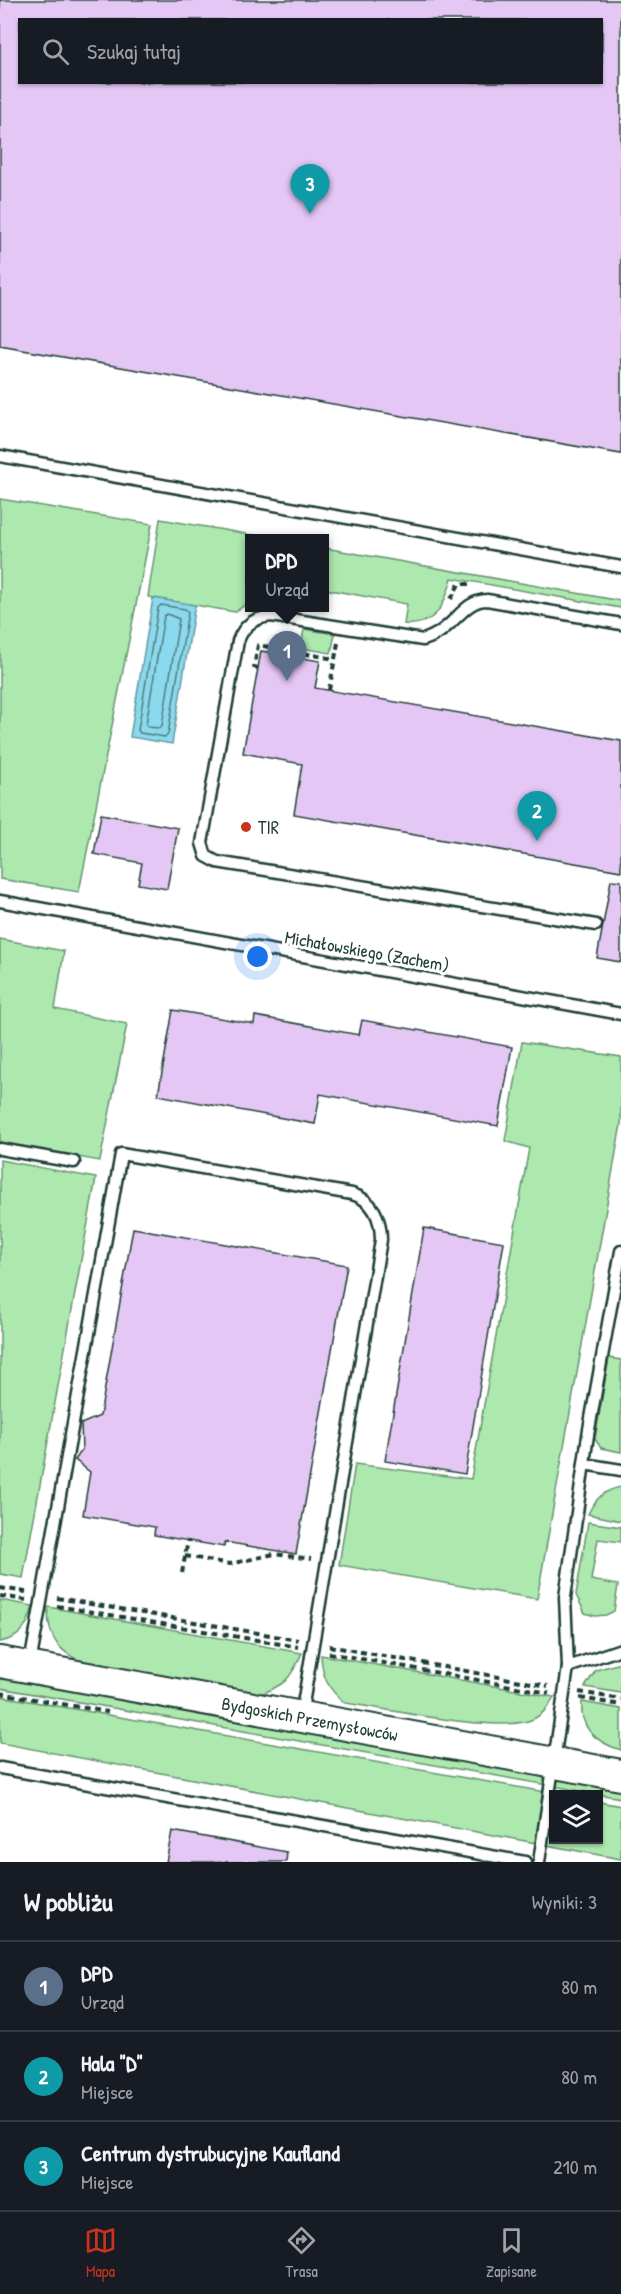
<!DOCTYPE html>
<html lang="pl">
<meta charset="utf-8">
<style>
body{margin:0;font-family:"Patrick Hand",sans-serif;background:#242831;color:#f1f3f6}
.controls{position:absolute;right:18px;bottom:18px;display:grid;overflow:hidden;border-radius:0px;box-shadow:0 2px 4px #0004}
.controls button{width:54px;height:54px;display:grid;place-items:center;padding:0;border:0;border-bottom:2px solid #363941;background:#171b24;color:#f1f3f6;font:30px sans-serif}
.you{position:absolute;left:258px;top:957px;width:21px;height:21px;margin:-15px;border:4px solid #fff;border-radius:50%;background:#1a73e8;box-shadow:0 0 0 9px #1a73e833}
.badge{display:grid;place-items:center;width:39px;height:39px;border-radius:50%;background:#c8321e;color:#fff;font-size:20px;font-weight:700}
.pin{position:absolute;translate:-50% -50px;filter:drop-shadow(0 2px 3px #0008)}
.pin::after{content:'';position:absolute;top:32px;width:21px;height:18px;background:inherit;clip-path:polygon(0 0,100% 0,50% 100%)}
.popup{position:absolute;left:245px;top:534px;width:84px;height:78px;box-sizing:border-box;display:grid;place-content:center;border-radius:0px;background:#171b24;filter:drop-shadow(0 2px 4px #0005);font-size:20px;white-space:nowrap;color:#9ea1a6}
.popup b{font-size:22px;color:#f1f3f6}
.popup::after{content:'';position:absolute;left:50%;top:100%;margin-left:-12px;border:12px solid transparent;border-top-color:#171b24}
.list{margin:0;padding:0;list-style:none}
h2{display:flex;justify-content:space-between;align-items:center;height:78px;margin:0;padding:0 24px;font-size:26px}
h2 small{font-size:20px;font-weight:400;color:#9ea1a6}
.list li{display:grid;grid-template-columns:39px 1fr auto;gap:18px;align-items:center;box-sizing:border-box;height:90px;padding:0 24px;border-top:2px solid #363941}
.list b{display:block;font-size:22px;white-space:nowrap}
.list p{margin:0;font-size:20px;white-space:nowrap;color:#9ea1a6}
.list em{font-size:20px;font-style:normal;color:#9ea1a6}
.icon{flex:none;width:33px;height:33px;fill:none;stroke:currentColor;stroke-width:2;stroke-linecap:round;stroke-linejoin:round}
.map{position:relative;flex:none;width:621px;height:1862px;overflow:hidden}
.search{position:absolute;background:#171b24;box-shadow:0 2px 4px #0004;left:18px;right:18px;top:18px;height:66px;display:flex;align-items:center;gap:15px;box-sizing:border-box;padding:0 21px;border-radius:0px;color:#9ea1a6;font-size:22px}
.sheet{height:348px;background:#171b24}
nav{display:flex;justify-content:space-around;align-items:center;box-sizing:border-box;height:84px;border-top:2px solid #363941;background:#171b24;font-size:16px;color:#9ea1a6}
nav a{display:grid;justify-items:center;gap:3px}
nav .on{color:#c8321e}
.map>svg:first-child{display:block}
.green{fill:#ade9ae;stroke:#669371;stroke-width:1.5}
.water{fill:#8cd8ec;stroke:#609aa2;stroke-width:1.5}
.lines{fill:none;stroke-linecap:round;stroke-linejoin:round}
.shore{stroke:#4b7b7e;stroke-width:1.5}
.building{fill:#e4c7f5;stroke:#1f3d34;stroke-width:1.5;fill-rule:evenodd}
.lane-casing{stroke:#1f3d34;stroke-width:15}
.secondary-casing{stroke:#1f3d34;stroke-width:34}
.path{stroke:#1f3d34;stroke-width:4;stroke-dasharray:6 4.5;stroke-linecap:butt}
.lane{stroke:#fff;stroke-width:10}
.secondary{stroke:#fff;stroke-width:30}
.poi-dot{fill:#c8321e;stroke:#fff;stroke-width:2}
.labels{text-anchor:middle;dominant-baseline:central;stroke-width:6;stroke-linejoin:round;paint-order:stroke}
.poi-label{font-size:18px;fill:#1f3d34;stroke:#fff;text-anchor:start}
.street-label{font-size:18px;fill:#1f3d34;stroke:#fff}
</style>
<div class="map">
<svg width="621" height="1862" viewBox="0 0 621 1862">
<rect width="100%" height="100%" fill="#fff"/>
<filter id="ink" filterUnits="userSpaceOnUse"><feTurbulence type="fractalNoise" baseFrequency=".0167" numOctaves="2"/><feDisplacementMap in="SourceGraphic" scale="12" xChannelSelector="R" yChannelSelector="G"/><feConvolveMatrix kernelMatrix="1 2 1 2 8 2 1 2 1" color-interpolation-filters="sRGB"/></filter>
<g filter="url(#ink)">
<g class="green">
<polygon points="0,499 152,524 79,892 0,879"/>
<polygon points="160,519 270,538 250,538 249,602 235,612 148,597"/>
<path d="M325 548 621 601V608L452 578C445 604 436 627 404 624L407 604 325 589Z"/>
<polygon points="304,629 335,634 331,653 301,648"/>
<polygon points="0,939 64,951 55,1009 127,1024 100,1161 0,1143"/>
<polygon points="522,1042 621,1057 621,1124 537,1599 339,1565 355,1464 471,1479 529,1148 505,1141"/>
<polygon points="0,1160 96,1178 23,1578 0,1574"/>
<polygon points="609,1358 621,1360 621,1452 601,1448 595,1439"/>
<path d="M621 1487V1521L588 1514C595 1499 604 1490 621 1487Z"/>
<polygon points="588,1522 621,1527 621,1542 598,1539 591,1580 618,1585 614,1611 606,1615 595,1616 585,1613 576,1595"/>
<path d="M0 1600 33 1606C28 1626 21 1638 0 1642Z"/>
<path d="M48 1607 302 1653C290 1680 285 1685 258 1695L90 1666C61 1653 47 1642 48 1607Z"/>
<path d="M321 1655 554 1697C548 1708 541 1717 528 1721 486 1732 391 1709 345 1703 328 1689 322 1677 321 1655Z"/>
<polygon points="621,1663 621,1693 585,1687 596,1670"/>
<polygon points="0,1678 621,1787 621,1798 0,1688"/>
<polygon points="0,1696 557,1794 554,1794 554,1840 598,1840 599,1802 621,1806 621,1859 0,1743"/>
<path d="M582 1702 621 1709V1750C598 1743 579 1729 582 1702Z"/>
</g>
<polygon class="water" points="153,598 195,605 172,744 130,737"/>
<g class="lines">
<g class="shore">
<polygon points="161,605 185,609 188,612 168,734 165,737 140,733 138,730 158,608"/>
<polygon points="167,614 179,619 162,726 159,728 148,727 146,724 164,616"/>
</g>
</g>
<g class="building">
<path d="M0 0H621V454L0 346ZM20 20H602V82H20Z"/>
<polygon points="261,651 320,661 315,688 621,741 621,871 294,814 302,764 243,753"/>
<polygon points="101,814 178,828 167,889 138,884 142,863 94,854"/>
<polygon points="611,880 621,881 621,962 597,958"/>
<polygon points="173,1010 254,1024 255,1016 359,1035 362,1020 512,1047 498,1126 320,1094 315,1124 158,1095"/>
<polygon points="133,1228 347,1265 296,1554 225,1542 224,1547 154,1535 155,1527 83,1515 90,1472 75,1460 82,1450 81,1424 100,1416"/>
<polygon points="424,1228 504,1242 465,1474 385,1461"/>
<polygon points="172,1831 287,1852 286,1862 166,1862"/>
</g>
<g class="lines">
<g class="lane-casing">
<g id="lane">
<polyline points="0,456 621,567"/>
<polyline points="0,901 621,1014"/>
<path d="M596 925 217 862 206 856 202 843 238 641C244 625 254 618 271 616L423 640C454 631 462 600 487 600L621 624"/>
<polyline points="0,1149 74,1162"/>
<polyline points="584,1464 621,1470"/>
<path d="M30 1664 121 1154 352 1194C373 1200 381 1218 381 1240L301 1716"/>
<polyline points="568,1667 621,1649"/>
<polyline points="0,1768 525,1862"/>
<polyline points="539,1862 568,1667 565,1597 588,1435 621,1251"/>
</g>
</g>
<g class="secondary-casing">
<g id="secondary">
<path id="s1" d="M0 1662 621 1775"/>
</g>
</g>
<g class="path">
<polyline points="451,599 459,584 473,584"/>
<polyline points="258,668 254,667 258,645 335,659"/>
<polyline points="329,690 338,643"/>
<polyline points="185,1556 230,1564 274,1554 311,1559"/>
<polyline points="182,1573 188,1540"/>
<polyline points="0,1588 26,1592"/>
<polyline points="0,1596 26,1600"/>
<polyline points="57,1598 298,1640"/>
<polyline points="57,1606 298,1647"/>
<polyline points="329,1646 548,1686"/>
<polyline points="329,1653 549,1693"/>
<polyline points="579,1692 621,1699"/>
<polyline points="0,1693 108,1712"/>
<polyline points="580,1698 621,1705"/>
</g>
<use href="#lane" class="lane"/>
<use href="#secondary" class="secondary"/>
</g>
</g>
<circle class="poi-dot" cx="246" cy="827" r="6"/>
<g class="labels">
<g class="poi-label">
<text x="258" y="827">TIR</text>
</g>
<g class="street-label">
<text transform="translate(367 951) rotate(10)">Michałowskiego (Zachem)</text>
<text stroke="none"><textPath href="#s1" startOffset="315">Bydgoskich Przemysłowców</textPath></text>
</g>
</g>
</svg>
<div class="controls">
<button><svg class="icon" aria-label="layers" viewBox="0 0 24 24"><path d="M12 4l9 5-9 5-9-5zM3 14l9 5 9-5"/></svg></button>
</div>
<div class="you"></div>
<div class="pin badge" style="left:287px;top:681px;background:#5c6f8a">1</div>
<div class="popup"><b>DPD</b>Urząd</div>
<div class="pin badge" style="left:537px;top:841px;background:#0f9aa8">2</div>
<div class="pin badge" style="left:310px;top:214px;background:#0f9aa8">3</div>
<div class="search"><svg class="icon" aria-label="search" viewBox="0 0 24 24"><circle cx="10" cy="10" r="6"/><path d="M15 15l6 6"/></svg>Szukaj tutaj</div>
</div>
<section class="sheet">
<h2>W pobliżu<small>Wyniki: 3</small></h2>
<ul class="list">
<li><span class="badge" style="background:#5c6f8a">1</span><div><b>DPD</b><p>Urząd</p></div><em>80 m</em></li>
<li><span class="badge" style="background:#0f9aa8">2</span><div><b>Hala &quot;D&quot;</b><p>Miejsce</p></div><em>80 m</em></li>
<li><span class="badge" style="background:#0f9aa8">3</span><div><b>Centrum dystrubucyjne Kaufland</b><p>Miejsce</p></div><em>210 m</em></li>
</ul>
</section>
<nav>
<a class="on"><svg class="icon" aria-label="map" viewBox="0 0 24 24"><path d="M3 6l6-2 6 2 6-2v14l-6 2-6-2-6 2zM9 4v14M15 6v14"/></svg>Mapa</a>
<a><svg class="icon" aria-label="directions" viewBox="0 0 24 24"><path d="M12 3l9 9-9 9-9-9zM9 14v-3h6M13 9l2 2-2 2"/></svg>Trasa</a>
<a><svg class="icon" aria-label="saved" viewBox="0 0 24 24"><path d="M7 4h10v16l-5-4-5 4z"/></svg>Zapisane</a>
</nav>
